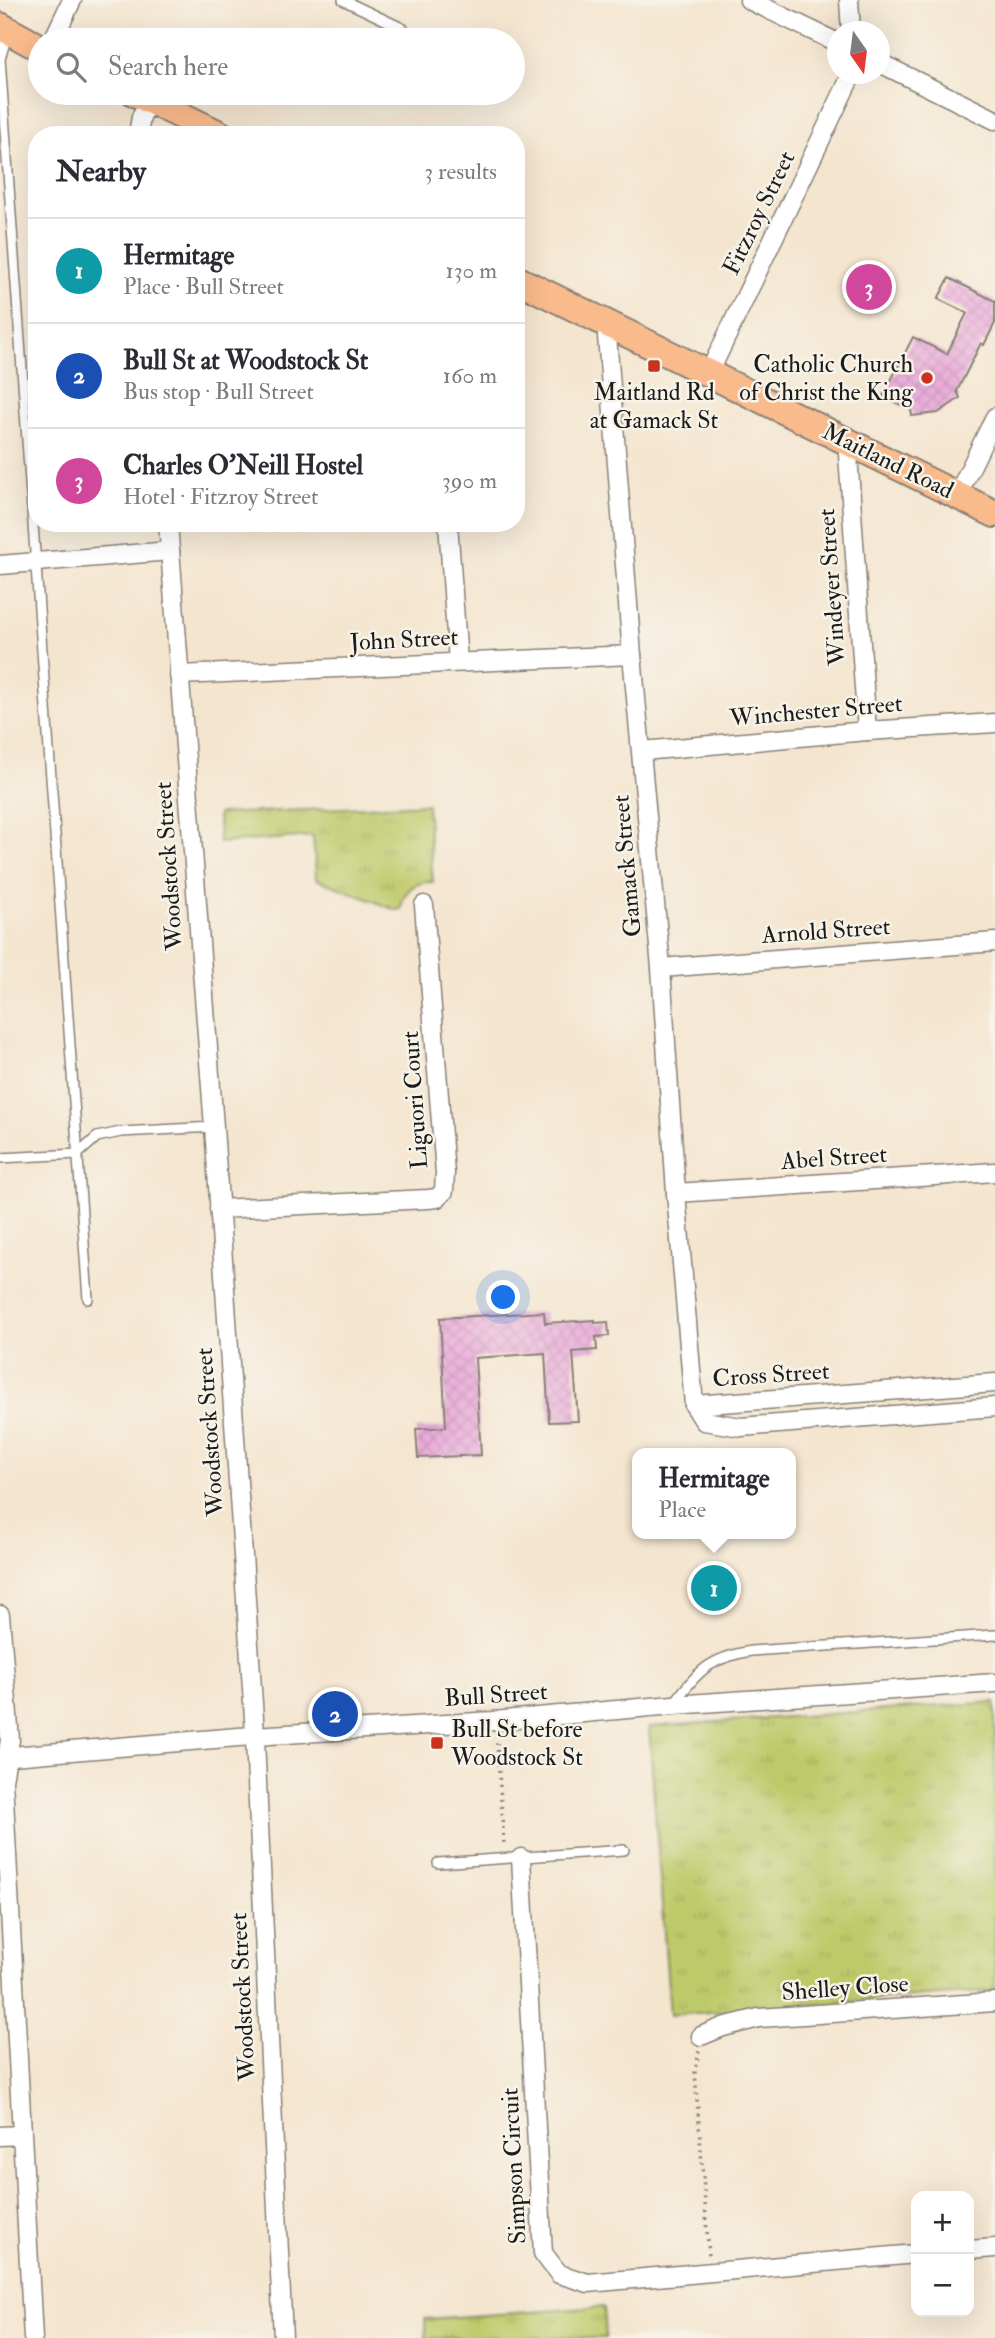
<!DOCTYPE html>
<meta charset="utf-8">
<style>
body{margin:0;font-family:"IM FELL Double Pica",serif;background:#f7f7f7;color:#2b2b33}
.controls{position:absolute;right:21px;bottom:21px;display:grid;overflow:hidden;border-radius:14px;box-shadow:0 7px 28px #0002}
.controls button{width:63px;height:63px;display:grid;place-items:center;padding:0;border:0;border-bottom:2px solid #e1e1e2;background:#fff;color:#2b2b33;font:35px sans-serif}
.compass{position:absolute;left:827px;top:21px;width:63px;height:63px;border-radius:50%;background:#fff;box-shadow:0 7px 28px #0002;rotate:166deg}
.you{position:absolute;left:504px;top:1298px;width:24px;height:24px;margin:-18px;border:5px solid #fff;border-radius:50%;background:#1a73e8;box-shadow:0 0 0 10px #1a73e833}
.badge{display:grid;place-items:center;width:46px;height:46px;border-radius:50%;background:#c8321e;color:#fff;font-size:23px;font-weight:700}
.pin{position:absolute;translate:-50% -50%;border:4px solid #fff;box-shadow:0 2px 7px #0006}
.popup{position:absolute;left:632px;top:1448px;width:164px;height:91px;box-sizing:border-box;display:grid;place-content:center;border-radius:14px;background:#fff;filter:drop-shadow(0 2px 5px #0005);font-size:23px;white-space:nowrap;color:#7c7c81}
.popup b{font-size:26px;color:#2b2b33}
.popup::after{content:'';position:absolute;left:50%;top:100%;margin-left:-14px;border:14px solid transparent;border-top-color:#fff}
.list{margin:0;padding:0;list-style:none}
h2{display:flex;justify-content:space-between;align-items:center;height:91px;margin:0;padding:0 28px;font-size:30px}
h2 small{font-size:23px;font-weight:400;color:#7c7c81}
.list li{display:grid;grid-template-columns:46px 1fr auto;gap:21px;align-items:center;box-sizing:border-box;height:105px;padding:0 28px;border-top:2px solid #e1e1e2}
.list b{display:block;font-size:26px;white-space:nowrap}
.list p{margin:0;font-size:23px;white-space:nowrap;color:#7c7c81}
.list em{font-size:23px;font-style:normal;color:#7c7c81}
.icon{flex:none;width:38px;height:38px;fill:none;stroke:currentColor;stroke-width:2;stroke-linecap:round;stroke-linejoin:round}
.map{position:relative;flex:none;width:995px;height:2338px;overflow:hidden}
.search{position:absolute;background:#fff;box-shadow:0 7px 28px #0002;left:28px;top:28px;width:497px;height:77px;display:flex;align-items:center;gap:18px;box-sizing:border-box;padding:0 24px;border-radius:38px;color:#7c7c81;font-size:26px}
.panel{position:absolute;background:#fff;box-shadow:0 7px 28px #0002;left:28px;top:126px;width:497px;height:406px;border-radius:28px}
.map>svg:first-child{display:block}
.park{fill:url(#park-tufts);stroke:#6d7344;stroke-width:2}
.building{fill:url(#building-cross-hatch)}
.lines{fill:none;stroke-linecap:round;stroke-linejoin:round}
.service-casing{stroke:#888076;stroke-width:12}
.minor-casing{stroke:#888076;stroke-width:21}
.primary-casing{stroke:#888076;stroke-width:30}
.path{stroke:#888076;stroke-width:3.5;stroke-dasharray:2 5;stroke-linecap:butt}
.service{stroke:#fff;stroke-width:9}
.minor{stroke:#fff;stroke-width:18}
.primary{stroke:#fabb8c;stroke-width:26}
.poi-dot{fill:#c8321e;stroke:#f7f3e8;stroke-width:2.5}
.labels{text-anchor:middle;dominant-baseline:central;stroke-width:5;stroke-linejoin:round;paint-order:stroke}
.street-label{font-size:24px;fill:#1c1c1c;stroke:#f7f3e8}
.poi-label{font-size:24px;fill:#1c1c1c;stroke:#f7f3e8;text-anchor:end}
</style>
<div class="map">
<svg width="995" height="2338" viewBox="0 0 995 2338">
<defs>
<pattern id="park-tufts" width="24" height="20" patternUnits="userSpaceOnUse" patternTransform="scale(1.75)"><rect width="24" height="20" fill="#beca6b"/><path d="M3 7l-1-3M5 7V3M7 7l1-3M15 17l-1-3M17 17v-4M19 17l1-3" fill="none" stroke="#a3ad5c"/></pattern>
<pattern id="building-cross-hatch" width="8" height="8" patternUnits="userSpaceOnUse" patternTransform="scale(1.75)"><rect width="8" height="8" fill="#e8a3d8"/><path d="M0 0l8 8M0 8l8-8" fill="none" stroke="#c68cb9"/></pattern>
</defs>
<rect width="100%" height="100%" fill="#f7f3e8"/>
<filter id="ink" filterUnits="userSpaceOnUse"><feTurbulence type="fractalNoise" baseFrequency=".0143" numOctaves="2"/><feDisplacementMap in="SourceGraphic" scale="14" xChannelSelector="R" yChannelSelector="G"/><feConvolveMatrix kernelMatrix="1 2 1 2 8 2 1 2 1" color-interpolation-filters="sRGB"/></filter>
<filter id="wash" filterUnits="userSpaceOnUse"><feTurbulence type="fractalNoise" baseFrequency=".00686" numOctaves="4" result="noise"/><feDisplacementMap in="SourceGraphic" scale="28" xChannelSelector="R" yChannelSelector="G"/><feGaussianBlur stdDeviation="1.57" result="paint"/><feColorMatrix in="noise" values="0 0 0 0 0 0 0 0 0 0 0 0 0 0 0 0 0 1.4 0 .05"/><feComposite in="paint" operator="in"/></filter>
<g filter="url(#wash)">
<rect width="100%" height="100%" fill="#f4e5cf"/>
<g class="park">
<path d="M427 804 433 882C415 881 403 890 401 909L396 910 316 879 313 836 219 843 218 814Z"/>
<polygon points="995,1702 995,1991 670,2015 649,1727"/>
<polygon points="604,2307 606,2338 426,2338 425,2319"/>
</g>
<g id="blocks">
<g class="building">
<polygon points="949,278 995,301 995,323 984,345 981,343 957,391 960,398 938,413 912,416 911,410 883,396 913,337 947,354 967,313 938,299"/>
<polygon points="544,1312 545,1323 595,1320 595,1323 608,1322 609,1336 596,1337 597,1350 573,1352 578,1421 549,1422 545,1353 475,1358 481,1455 418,1458 416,1429 446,1427 440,1318"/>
<polygon points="727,1568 730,1606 701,1609 698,1571"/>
</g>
</g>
</g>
<g filter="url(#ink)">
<use href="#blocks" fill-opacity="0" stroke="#888076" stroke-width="2"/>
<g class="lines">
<g class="service-casing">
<g id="service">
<polyline points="343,0 404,29"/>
<polyline points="8,32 0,59 88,1299"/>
<polyline points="0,1158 78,1154 97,1137 121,1132 214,1127"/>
<path d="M673 1705C697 1671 710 1658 751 1651L995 1635"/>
<polyline points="438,1863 624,1850"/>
</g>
</g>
<g class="minor-casing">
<g id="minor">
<polyline points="749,0 838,43"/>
<polyline points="849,0 851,32"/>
<polyline points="53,40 72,0"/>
<polyline points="880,63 995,120"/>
<polyline points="138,135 141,117 149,100"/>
<polyline points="606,323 632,655 661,968 676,1193 694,1405 704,1421 741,1427 995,1407"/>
<polyline points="709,373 852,74"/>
<polyline points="847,440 867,731"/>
<polyline points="957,496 995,417"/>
<polyline points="168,523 214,1127 254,1718 283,2338"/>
<polyline points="448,523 458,662"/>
<polyline points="0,565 170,551"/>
<polyline points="179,675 632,655"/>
<polyline points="642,751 867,731 995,723"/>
<polyline points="661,968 995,942"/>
<polyline points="676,1193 995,1172"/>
<polyline points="219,1209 428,1199 437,1198 444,1191 445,1173 424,905"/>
<polyline points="694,1405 995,1383"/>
<polyline points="0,1615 10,1740 3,1780 33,2338"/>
<polyline points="0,1757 238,1737 493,1721 673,1705 995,1683"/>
<polyline points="521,1858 543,2253 559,2274 588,2283 916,2254"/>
<polyline points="701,2036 723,2027 759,2018 995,2002"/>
<polyline points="0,2136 21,2135"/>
<polyline points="969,2250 995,2248"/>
</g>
</g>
<g class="primary-casing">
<g id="primary">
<polyline points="0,26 40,48"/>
<polyline points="135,93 221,135"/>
<polyline points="516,279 995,514"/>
</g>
</g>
<g class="path">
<polyline points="497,1743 504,1844"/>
<polyline points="699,2051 695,2072 709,2256"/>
</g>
<use href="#service" class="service"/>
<use href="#minor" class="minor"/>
<use href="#primary" class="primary"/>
</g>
</g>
<g class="poi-dot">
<rect x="647" y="359" width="14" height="14" rx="3.5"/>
<circle cx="927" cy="378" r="7"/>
<rect x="430" y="1736" width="14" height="14" rx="3.5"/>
</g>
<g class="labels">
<g class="street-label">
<text transform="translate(759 213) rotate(-64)">Fitzroy Street</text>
<text transform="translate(888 461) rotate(26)">Maitland Road</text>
<text transform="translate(832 587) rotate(-94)">Windeyer Street</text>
<text transform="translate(404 640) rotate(-3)">John Street</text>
<text transform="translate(816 711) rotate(-5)">Winchester Street</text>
<text transform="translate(169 866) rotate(-94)">Woodstock Street</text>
<text transform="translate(627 866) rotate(-95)">Gamack Street</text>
<text transform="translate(826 931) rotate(-4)">Arnold Street</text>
<text transform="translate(415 1100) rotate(-94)">Liguori Court</text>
<text transform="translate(834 1158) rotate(-4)">Abel Street</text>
<text transform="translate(771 1375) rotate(-4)">Cross Street</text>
<text transform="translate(210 1432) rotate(-94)">Woodstock Street</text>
<text transform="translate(496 1695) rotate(-4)">Bull Street</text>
<text transform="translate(845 1988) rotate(-4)">Shelley Close</text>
<text transform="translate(243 1997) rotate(-93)">Woodstock Street</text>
<text transform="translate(514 2166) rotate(-93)">Simpson Circuit</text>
</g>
<g class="poi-label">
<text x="913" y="364">Catholic Church<tspan x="913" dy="28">of Christ the King</tspan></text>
<text x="654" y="392" text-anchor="middle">Maitland Rd<tspan x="654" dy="28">at Gamack St</tspan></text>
<text x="451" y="1729" text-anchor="start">Bull St before<tspan x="451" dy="28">Woodstock St</tspan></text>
</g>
</g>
</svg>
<div class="controls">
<button>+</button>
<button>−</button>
</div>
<svg class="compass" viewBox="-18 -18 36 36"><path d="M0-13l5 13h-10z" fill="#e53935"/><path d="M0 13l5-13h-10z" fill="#7c7c81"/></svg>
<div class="you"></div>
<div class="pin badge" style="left:714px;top:1588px;background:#0f9aa8">1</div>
<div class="popup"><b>Hermitage</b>Place</div>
<div class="pin badge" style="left:335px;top:1714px;background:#1a4fb4">2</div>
<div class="pin badge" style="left:869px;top:287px;background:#d1479c">3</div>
<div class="search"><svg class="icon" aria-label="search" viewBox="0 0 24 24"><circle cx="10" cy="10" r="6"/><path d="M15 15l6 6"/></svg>Search here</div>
<section class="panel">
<h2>Nearby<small>3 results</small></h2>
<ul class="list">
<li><span class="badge" style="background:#0f9aa8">1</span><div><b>Hermitage</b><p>Place · Bull Street</p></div><em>130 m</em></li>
<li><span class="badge" style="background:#1a4fb4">2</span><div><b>Bull St at Woodstock St</b><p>Bus stop · Bull Street</p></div><em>160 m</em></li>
<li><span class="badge" style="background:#d1479c">3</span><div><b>Charles O'Neill Hostel</b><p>Hotel · Fitzroy Street</p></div><em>390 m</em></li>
</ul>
</section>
</div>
